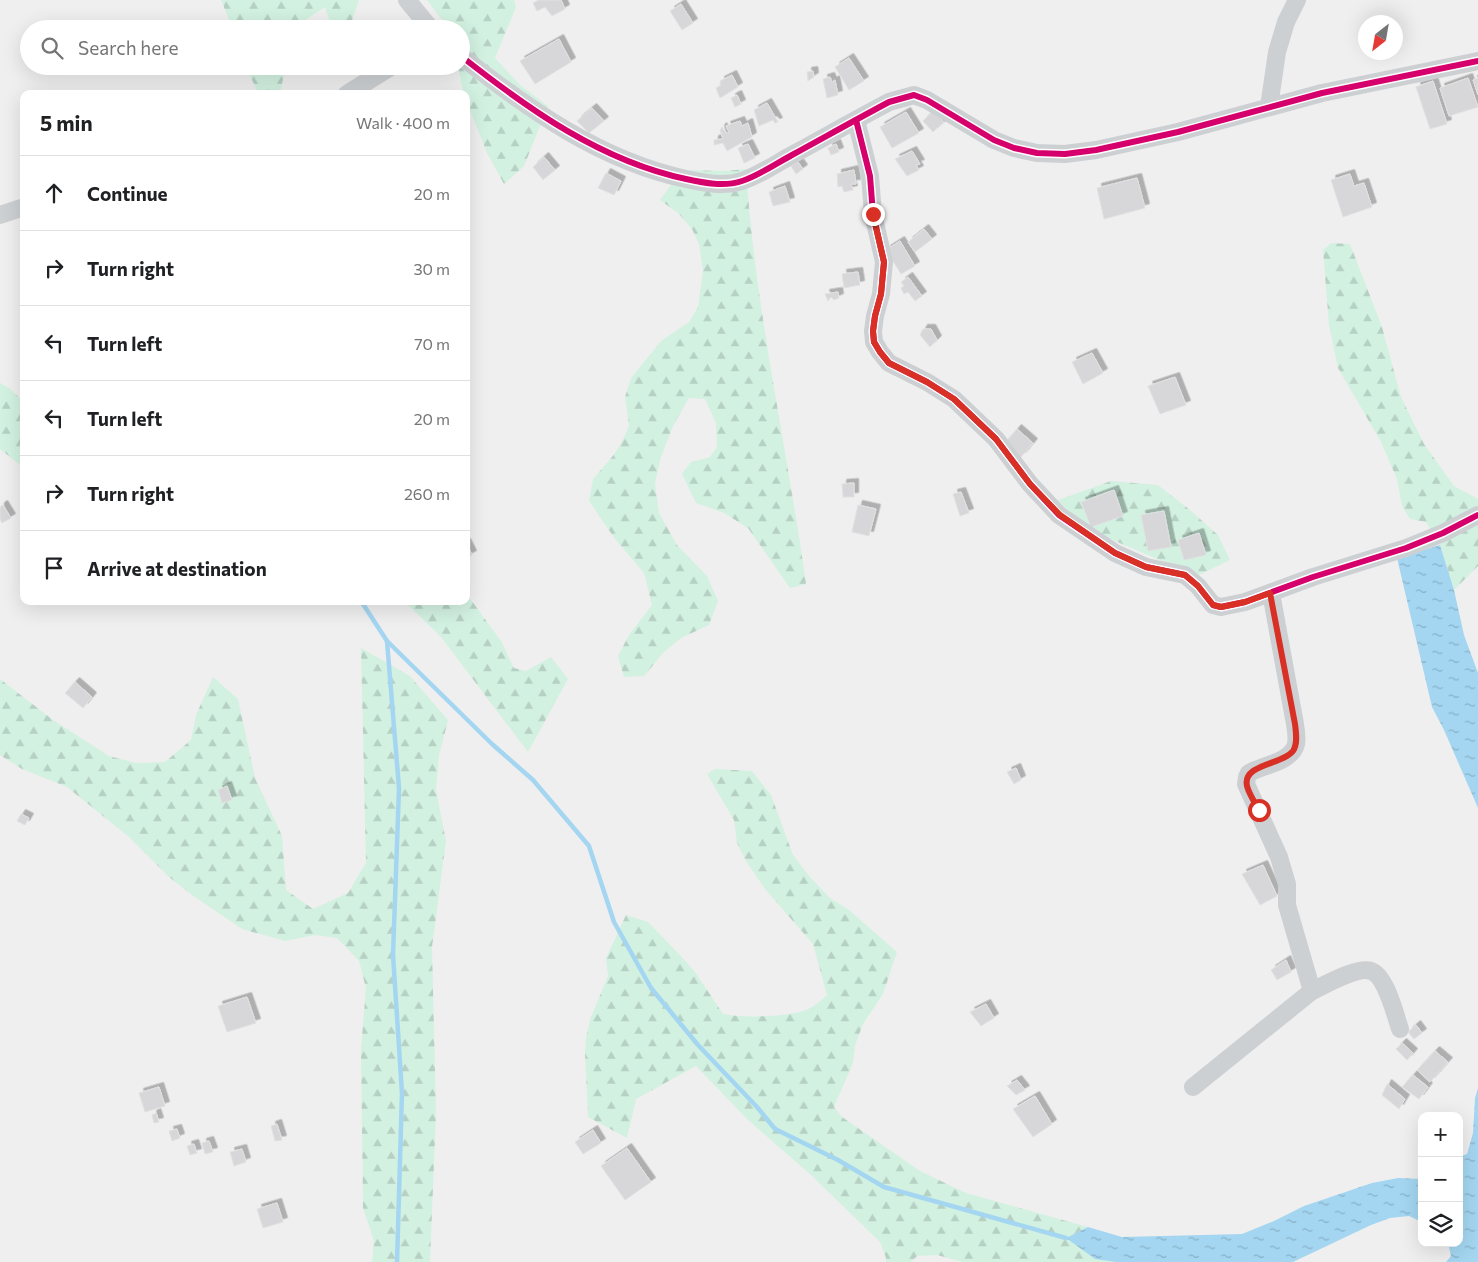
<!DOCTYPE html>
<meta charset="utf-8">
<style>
body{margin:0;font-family:Commissioner,sans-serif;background:#f6f6f6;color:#202124}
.controls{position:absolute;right:15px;bottom:15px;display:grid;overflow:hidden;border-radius:10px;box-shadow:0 5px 20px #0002}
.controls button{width:45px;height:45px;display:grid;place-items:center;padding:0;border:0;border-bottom:1px solid #e0e0e0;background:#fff;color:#202124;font:25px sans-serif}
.compass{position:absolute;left:1358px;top:15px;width:45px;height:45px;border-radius:50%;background:#fff;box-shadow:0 5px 20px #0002;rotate:211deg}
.stop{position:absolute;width:15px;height:15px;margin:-11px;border:4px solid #d93025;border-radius:50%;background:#fff}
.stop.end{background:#d93025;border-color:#fff;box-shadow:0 1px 5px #0008}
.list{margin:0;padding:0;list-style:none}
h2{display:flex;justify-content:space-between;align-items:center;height:65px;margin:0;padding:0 20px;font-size:21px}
h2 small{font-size:16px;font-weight:400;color:#757577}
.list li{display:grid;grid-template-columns:32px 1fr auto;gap:15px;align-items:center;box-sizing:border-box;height:75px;padding:0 20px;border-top:1px solid #e0e0e0}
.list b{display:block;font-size:19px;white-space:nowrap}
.list em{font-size:16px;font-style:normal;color:#757577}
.icon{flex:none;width:28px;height:28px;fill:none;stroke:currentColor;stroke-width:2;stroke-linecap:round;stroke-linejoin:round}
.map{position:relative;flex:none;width:1478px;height:1262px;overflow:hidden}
.search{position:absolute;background:#fff;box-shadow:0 5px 20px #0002;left:20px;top:20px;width:450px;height:55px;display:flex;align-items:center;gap:12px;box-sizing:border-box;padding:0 18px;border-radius:28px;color:#757577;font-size:19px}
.panel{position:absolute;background:#fff;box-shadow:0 5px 20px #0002;left:20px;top:90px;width:450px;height:515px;border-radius:10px}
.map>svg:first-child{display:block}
.forest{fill:url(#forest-firs)}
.water{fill:url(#water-ripples)}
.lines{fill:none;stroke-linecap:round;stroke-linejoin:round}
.stream{stroke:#a4d6f1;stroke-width:4.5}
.building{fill:#d7d7d9;stroke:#e1e1e2;filter:url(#shadow)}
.street{stroke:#cdd0d3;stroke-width:18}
.cycleway-casing{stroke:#fff;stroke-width:9}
.cycleway{stroke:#d6006c;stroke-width:6}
.route{stroke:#d93025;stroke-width:6}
</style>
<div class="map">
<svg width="1478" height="1262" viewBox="0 0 1478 1262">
<defs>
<pattern id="forest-firs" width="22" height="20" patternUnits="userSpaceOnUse" patternTransform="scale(1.25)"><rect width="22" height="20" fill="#d2f1e1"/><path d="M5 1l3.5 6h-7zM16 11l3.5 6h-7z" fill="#b6d0c3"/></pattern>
<pattern id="water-ripples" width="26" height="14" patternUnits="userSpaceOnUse" patternTransform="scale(1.25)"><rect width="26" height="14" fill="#a4d6f1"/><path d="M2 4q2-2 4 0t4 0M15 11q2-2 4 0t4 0" fill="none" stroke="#87b0c6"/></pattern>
<filter id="shadow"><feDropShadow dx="4.5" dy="-4.5" stdDeviation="0" flood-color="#0004"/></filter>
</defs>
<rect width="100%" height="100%" fill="#f0efef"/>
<g class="forest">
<polygon points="221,0 359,0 349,29 332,29 325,7 307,19 301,29 233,29"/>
<polygon points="427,0 514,0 516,7 495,58 520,85 548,106 524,166 504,184 487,153 466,100 466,94 464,94 463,92 458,66 461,66 461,29 449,29"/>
<polygon points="245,66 286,66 280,93 259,94"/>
<path d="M746 169C755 309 787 446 806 584L790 588 748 528 724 513 696 503 682 474 691 462 710 457 717 447 716 423 705 399 689 398 673 426 661 457 655 483 659 513 677 545 707 576 718 601 709 625 681 638 664 652 644 676 624 677 618 656 629 635 652 605 644 573 615 539 589 501 593 479 612 457 621 444 629 426 625 397 631 378 661 341 689 322 698 307 703 271 699 244 692 229 678 213 660 200 682 170 725 171Z"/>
<polygon points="1331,243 1350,244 1382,327 1401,397 1424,444 1454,486 1478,499 1478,566 1454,590 1440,545 1426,522 1410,519 1402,506 1397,479 1381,442 1338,368 1329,325 1323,250"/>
<polygon points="0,383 9,388 24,402 24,468 0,449"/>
<polygon points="1111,481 1158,485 1190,510 1218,535 1230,560 1197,576 1101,535 1079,522 1058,500"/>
<polygon points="466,593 501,641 514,668 526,671 551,657 568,679 528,752 441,637 404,601 466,601"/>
<polygon points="361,648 410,676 448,720 439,756 436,790 446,841 432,947 436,1113 430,1262 372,1262 374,1241 363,1208 361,1049 366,988 359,961 337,938 315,935 285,941 242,929 192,895 169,877 129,837 67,787 22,769 0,755 0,679 53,720 109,756 136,763 165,762 191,740 196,715 213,677 238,699 255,778 282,836 286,890 313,909 348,893 366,863"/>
<path d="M715 769 752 771 771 795 793 855 810 877 830 898 849 910 897 952 883 994 863 1024 855 1045 853 1063 834 1107 842 1117 920 1171 966 1193 1088 1227 1067 1238 1095 1259 1116 1262H962L937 1255 917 1256 911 1262H886V1258L880 1242 811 1175 747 1119 696 1066 636 1099 627 1138 588 1117 585 1053 586 1037 591 1017 608 976 606 958 626 915 648 922 680 955 695 972 723 1014C743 1018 795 1018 812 1007 817 1004 822 999 827 995L813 944 765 889 746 861 737 843 734 820 707 774Z"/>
</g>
<g class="water">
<polygon points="1440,545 1454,590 1464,635 1478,673 1478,808 1444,730 1432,707 1397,558"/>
<polygon points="1478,1088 1478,1262 1446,1262 1451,1256 1448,1243 1459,1243 1459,1157 1467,1154 1473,1133 1475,1098"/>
<polygon points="1398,1178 1422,1179 1422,1222 1409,1216 1390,1218 1371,1225 1293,1262 1116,1262 1095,1259 1066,1238 1088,1227 1122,1237 1242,1234 1274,1221 1304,1206 1372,1183"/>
</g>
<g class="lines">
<g class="stream">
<polyline points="361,601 387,641 492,744 533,780 589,846 614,922 651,988 698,1045 757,1107 775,1129 838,1160 884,1187 1066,1238"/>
<polyline points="387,641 399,788 393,955 402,1093 397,1262"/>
</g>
</g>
<g class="building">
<polygon points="539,0 561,0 565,9 552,16 545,7 537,11 533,3"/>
<polygon points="681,4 693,23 682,30 670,11"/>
<polygon points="559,39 571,62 535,84 520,61"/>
<polygon points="849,58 864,81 849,90 835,67"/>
<polygon points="813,71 814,77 808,81 807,72"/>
<polygon points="732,75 738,87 720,98 716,88 721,85 720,81"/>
<polygon points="830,77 832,82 835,80 838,95 827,98 823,79"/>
<polygon points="1468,78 1478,107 1449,116 1440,88"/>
<polygon points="1478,78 1478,95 1473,80"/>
<polygon points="1433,81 1447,124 1430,129 1416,87"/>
<polygon points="737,95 741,104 735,107 731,98"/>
<polygon points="767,103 778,122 775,123 773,120 759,126 754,110"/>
<polygon points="592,108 604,121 589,133 577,121"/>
<polygon points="933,111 944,122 933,132 923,121"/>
<polygon points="906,112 919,133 892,148 880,127"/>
<polygon points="740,121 742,126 748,123 752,137 727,151 723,143 714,145 714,140 723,139 720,130 722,127 726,133 729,132 726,126"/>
<polygon points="748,144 755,158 744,163 738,148"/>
<polygon points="836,144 839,152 831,155 828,148"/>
<polygon points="912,151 920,164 916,165 919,170 907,176 895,159"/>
<polygon points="544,157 555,170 543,180 533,167"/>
<polygon points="798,162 803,169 796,174 791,166"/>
<polygon points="854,170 856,184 851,184 853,190 844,192 842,186 838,187 837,174"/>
<polygon points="606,173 621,181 614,195 598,188"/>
<polygon points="1350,174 1354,186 1364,183 1372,207 1343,217 1331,180"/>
<polygon points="1137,178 1145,208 1104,219 1097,188"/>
<polygon points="785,186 790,202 773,206 769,192"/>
<polygon points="924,229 932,239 915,252 908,242"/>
<polygon points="900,241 915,266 901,274 886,250"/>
<polygon points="858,272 860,285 844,288 842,274"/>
<polygon points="908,277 922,296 915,301 908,292 904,294 901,288 904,286 901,282"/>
<polygon points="838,292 839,298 834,300 831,297 828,301 825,294"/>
<polygon points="923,329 931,329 937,340 930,347 920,335"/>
<polygon points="1092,353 1103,373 1083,384 1072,362"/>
<polygon points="1175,377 1186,405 1160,414 1148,386"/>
<polygon points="1017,429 1033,443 1021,457 1004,444"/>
<polygon points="854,483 854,497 843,497 842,484"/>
<polygon points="1114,490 1123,516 1091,527 1081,502"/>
<polygon points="961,492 969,513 960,516 953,494"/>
<polygon points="3,505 11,518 2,523 0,519 0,507"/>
<polygon points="858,505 876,509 869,536 852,532"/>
<polygon points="1164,511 1171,547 1148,551 1141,515"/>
<polygon points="1199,533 1206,555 1184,560 1178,540"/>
<polygon points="466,543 472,555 466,558"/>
<polygon points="75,682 92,697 83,708 65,693"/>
<polygon points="1016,768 1021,780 1014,784 1007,772"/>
<polygon points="227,786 232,800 222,803 218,790"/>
<polygon points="21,814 29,818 25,825 17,821"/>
<polygon points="1263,865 1277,896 1260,905 1242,874"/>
<polygon points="1286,960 1291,972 1277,980 1271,970"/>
<polygon points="247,997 256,1023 227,1032 218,1006"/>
<polygon points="986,1004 994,1018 981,1026 970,1012"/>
<polygon points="1416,1025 1422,1033 1414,1039 1408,1032"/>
<polygon points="1402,1043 1413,1053 1407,1060 1396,1049"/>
<polygon points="1435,1051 1448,1062 1430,1082 1417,1070"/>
<polygon points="1413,1075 1428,1087 1419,1099 1402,1087"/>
<polygon points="1017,1080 1025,1090 1016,1095 1007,1086"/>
<polygon points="1387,1084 1405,1099 1399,1109 1382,1095"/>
<polygon points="159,1087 165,1106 145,1112 139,1093"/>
<polygon points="1035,1096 1052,1124 1033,1137 1013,1109"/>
<polygon points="156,1113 159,1122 154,1123 152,1115"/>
<polygon points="277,1124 282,1140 275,1141 271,1126"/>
<polygon points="177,1129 180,1138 172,1141 169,1131"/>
<polygon points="593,1130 601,1143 583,1154 575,1142"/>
<polygon points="209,1141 213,1152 205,1154 202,1143"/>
<polygon points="194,1144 197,1153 190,1155 187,1146"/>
<polygon points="627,1148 651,1182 625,1200 601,1166"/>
<polygon points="242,1149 246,1162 234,1166 230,1152"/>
<polygon points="277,1203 283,1222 263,1228 257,1209"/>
</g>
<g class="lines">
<g class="street">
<polyline points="407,0 431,29"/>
<path d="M461 56C528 109 601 161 686 179 704 183 724 187 742 181 758 176 777 163 792 155 825 137 857 119 889 102L914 95 927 100 994 140 1014 148 1037 153 1065 154 1096 150 1178 132 1322 93 1478 61"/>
<polyline points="347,94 392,66"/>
<polyline points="1269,107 1277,52 1286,22 1297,0"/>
<polyline points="856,120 870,176 873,214 884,262 881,294 875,316 873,331 874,342 880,352 889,363 927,382 954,399 996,439 1030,484 1059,515 1115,553 1146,567 1185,575 1198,586 1213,605 1221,607 1245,602 1313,577 1406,548 1443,533 1478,515"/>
<polyline points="0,215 24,207"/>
<path d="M1312 991C1325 985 1358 966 1371 971 1386 976 1395 1014 1400 1029"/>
<path d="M1193 1087 1312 991 1287 905V884L1279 857 1246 784 1247 777 1249 773C1263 765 1292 762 1296 744 1297 738 1296 730 1295 724L1271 593"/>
</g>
<g class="cycleway-casing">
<g id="cycleway">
<path d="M461 56C528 109 601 161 686 179 704 183 724 187 742 181 758 176 777 163 792 155 825 137 857 119 889 102L914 95 927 100 994 140 1014 148 1037 153 1065 154 1096 150 1178 132 1322 93 1478 61"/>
<polyline points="856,120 870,176 873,214 884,262 881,294 875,316 873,331 874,342 880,352 889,363 927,382 954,399 996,439 1030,484 1059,515 1115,553 1146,567 1185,575 1198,586 1213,605 1221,607 1245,602 1313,577 1406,548 1443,533 1478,515"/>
</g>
</g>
<use href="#cycleway" class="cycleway"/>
</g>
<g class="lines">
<path class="route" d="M873 214 884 262 881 294 875 316 873 331 874 342 880 352 889 363 927 382 954 399 996 439 1030 484 1060 515 1115 553 1146 567 1185 575 1198 586 1213 605 1221 607 1245 602 1270 593 1295 724C1296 732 1298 744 1293 751 1282 765 1242 764 1247 786 1249 794 1255 803 1259 810"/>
</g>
</svg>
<div class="controls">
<button>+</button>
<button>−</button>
<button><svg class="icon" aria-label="layers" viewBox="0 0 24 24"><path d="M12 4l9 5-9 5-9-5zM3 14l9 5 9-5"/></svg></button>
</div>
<svg class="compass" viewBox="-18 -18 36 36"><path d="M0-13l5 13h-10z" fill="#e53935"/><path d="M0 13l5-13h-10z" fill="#757577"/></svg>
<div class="stop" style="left:1259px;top:810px"></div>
<div class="stop end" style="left:873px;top:214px"></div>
<div class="search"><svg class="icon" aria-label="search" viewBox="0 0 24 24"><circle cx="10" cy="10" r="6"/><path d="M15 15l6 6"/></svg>Search here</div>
<section class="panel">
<h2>5 min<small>Walk · 400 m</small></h2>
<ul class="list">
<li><svg class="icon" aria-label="ahead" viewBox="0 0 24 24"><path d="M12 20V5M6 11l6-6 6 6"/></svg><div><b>Continue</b></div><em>20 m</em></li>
<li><svg class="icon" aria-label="right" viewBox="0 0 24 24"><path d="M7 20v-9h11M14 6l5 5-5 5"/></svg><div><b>Turn right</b></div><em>30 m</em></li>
<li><svg class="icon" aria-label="left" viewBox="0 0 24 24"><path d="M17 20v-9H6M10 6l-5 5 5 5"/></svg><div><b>Turn left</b></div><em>70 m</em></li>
<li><svg class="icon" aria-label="left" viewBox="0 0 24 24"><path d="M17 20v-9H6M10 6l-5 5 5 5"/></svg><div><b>Turn left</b></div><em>20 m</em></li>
<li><svg class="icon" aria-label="right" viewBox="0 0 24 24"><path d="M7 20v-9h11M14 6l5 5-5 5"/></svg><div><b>Turn right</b></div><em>260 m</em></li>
<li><svg class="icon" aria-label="arrive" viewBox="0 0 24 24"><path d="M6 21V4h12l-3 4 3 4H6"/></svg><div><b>Arrive at destination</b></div></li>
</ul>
</section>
</div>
